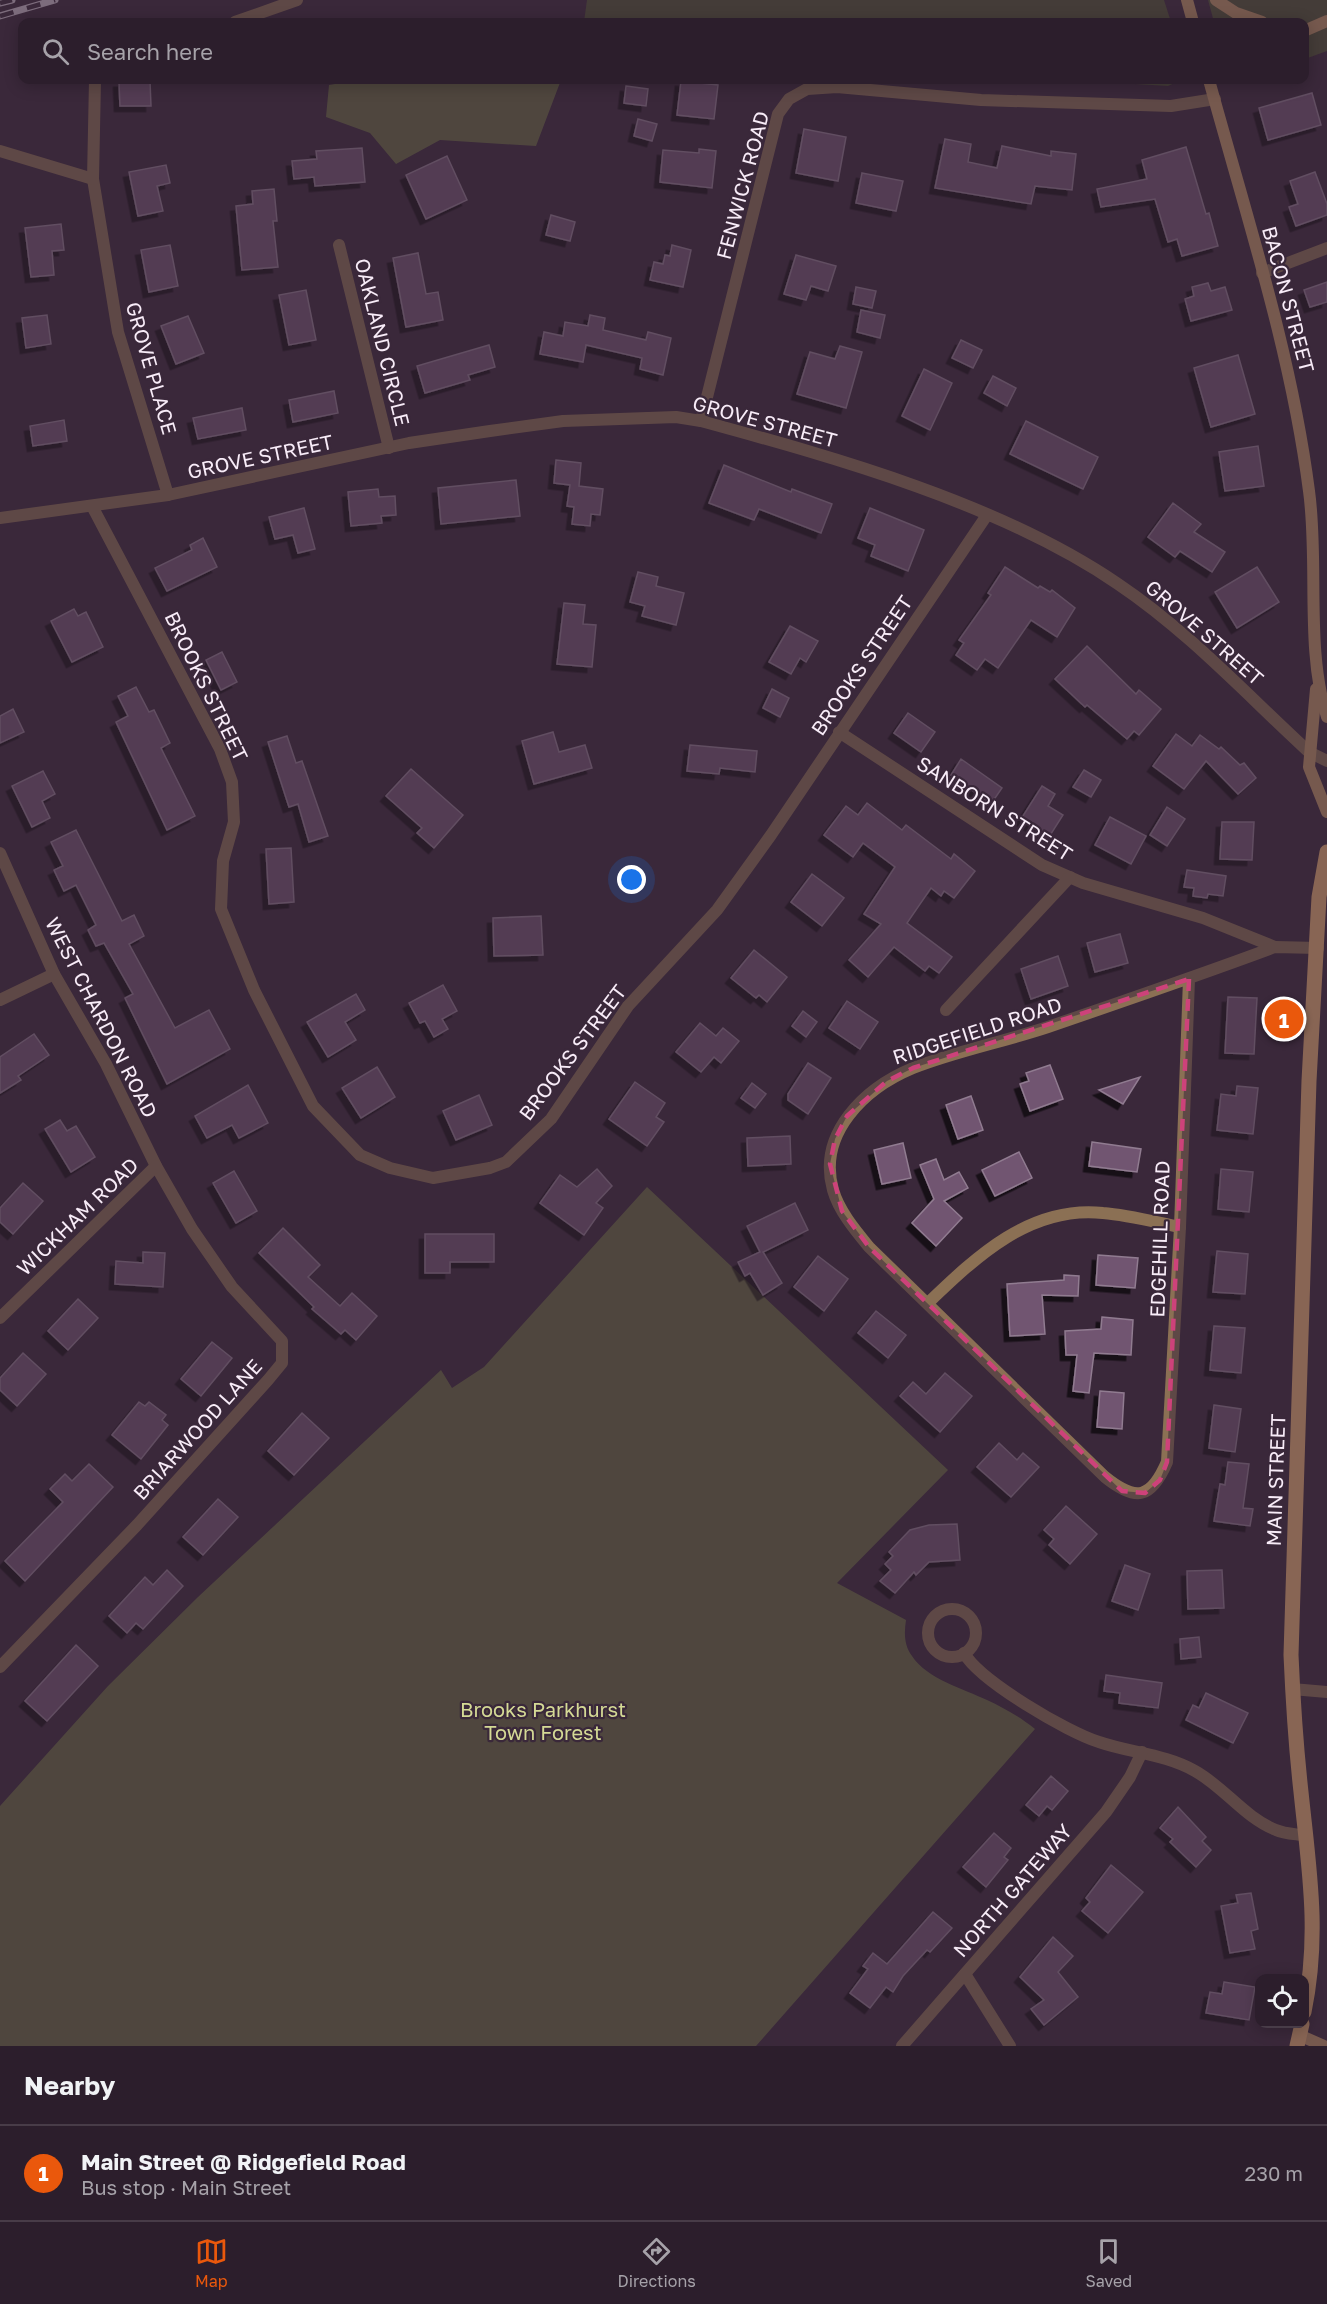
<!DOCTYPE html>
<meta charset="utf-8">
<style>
body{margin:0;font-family:"Golos Text",sans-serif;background:#342734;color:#f1f3f6}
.controls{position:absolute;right:18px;bottom:18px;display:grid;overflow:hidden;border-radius:12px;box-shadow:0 3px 15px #0003}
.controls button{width:54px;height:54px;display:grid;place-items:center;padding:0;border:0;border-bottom:2px solid #483c48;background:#2c1e2c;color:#f1f3f6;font:30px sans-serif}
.you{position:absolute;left:632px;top:880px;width:21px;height:21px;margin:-15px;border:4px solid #fff;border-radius:50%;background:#1a73e8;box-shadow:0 0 0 9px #1a73e833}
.badge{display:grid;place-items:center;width:39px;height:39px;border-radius:50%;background:#ea580c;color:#fff;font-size:20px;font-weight:700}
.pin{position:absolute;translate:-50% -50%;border:3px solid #fff;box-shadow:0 2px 6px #0006}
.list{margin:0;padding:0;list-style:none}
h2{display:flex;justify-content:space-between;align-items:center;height:78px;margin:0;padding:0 24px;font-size:26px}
h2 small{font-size:20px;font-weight:400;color:#a6a2a9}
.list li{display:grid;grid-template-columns:39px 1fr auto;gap:18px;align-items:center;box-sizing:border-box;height:96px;padding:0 24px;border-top:2px solid #483c48}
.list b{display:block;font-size:22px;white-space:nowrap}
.list p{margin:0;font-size:20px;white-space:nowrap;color:#a6a2a9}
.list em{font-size:20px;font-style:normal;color:#a6a2a9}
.icon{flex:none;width:33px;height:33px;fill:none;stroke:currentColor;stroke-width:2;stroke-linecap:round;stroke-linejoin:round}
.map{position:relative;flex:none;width:1327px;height:2046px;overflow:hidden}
.search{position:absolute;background:#2c1e2c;box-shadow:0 3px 15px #0003;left:18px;right:18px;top:18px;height:66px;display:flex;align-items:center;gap:15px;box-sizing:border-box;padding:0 21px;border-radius:12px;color:#a6a2a9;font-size:22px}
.sheet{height:174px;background:#2c1e2c}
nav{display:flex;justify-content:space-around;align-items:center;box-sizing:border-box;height:84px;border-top:2px solid #483c48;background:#2c1e2c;font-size:16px;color:#a6a2a9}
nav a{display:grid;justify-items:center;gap:3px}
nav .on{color:#ea580c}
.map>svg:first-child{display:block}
.green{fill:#515436}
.forest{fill:#696c44}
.building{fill:#715471;stroke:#907b90;stroke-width:1.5;filter:url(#shadow)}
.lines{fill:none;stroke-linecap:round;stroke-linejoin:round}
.minor{stroke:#8b7054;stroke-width:12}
.tertiary{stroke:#8b7054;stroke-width:12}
.secondary{stroke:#bf9466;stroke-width:12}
.primary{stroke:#e7b073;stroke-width:15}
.rail-casing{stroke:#ccbecc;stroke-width:7}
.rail{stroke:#3a283a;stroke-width:4.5;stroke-dasharray:14;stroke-linecap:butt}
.marked{fill:none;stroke:#cd427a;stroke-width:4.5;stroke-dasharray:12 8;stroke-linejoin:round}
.labels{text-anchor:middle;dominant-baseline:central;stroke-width:4.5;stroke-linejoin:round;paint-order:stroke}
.street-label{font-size:20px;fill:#f8ecf8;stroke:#3a283a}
.park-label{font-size:20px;fill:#d4d995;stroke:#3a283a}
</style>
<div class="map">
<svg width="1327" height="2046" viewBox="0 0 1327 2046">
<defs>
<filter id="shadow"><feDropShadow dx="-5.5" dy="5.5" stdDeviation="0" flood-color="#0009"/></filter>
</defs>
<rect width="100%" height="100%" fill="#3a283a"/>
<g class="green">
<polygon points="587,0 1164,0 1171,22 584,22"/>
<polygon points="1208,0 1327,0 1327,51 1305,59 1304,22 1214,22"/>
<polygon points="1070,80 1181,80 1168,86"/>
</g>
<g class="forest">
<polygon points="359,80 561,80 536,146 440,140 396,164 370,133 326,117 329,85"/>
<path d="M647 1187 948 1470 837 1583 906 1620C904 1633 904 1645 912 1656 927 1679 964 1689 987 1700 1004 1708 1020 1717 1035 1729L756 2046H0V1806L108 1686 198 1597 441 1370 452 1388 484 1367Z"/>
</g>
<g class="building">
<polygon points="150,81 151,106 120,106 119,82"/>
<polygon points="681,81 718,85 714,119 677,115"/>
<polygon points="626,86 648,89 646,106 624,103"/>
<polygon points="1312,93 1321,125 1268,140 1259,108"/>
<polygon points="638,119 657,124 652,141 634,136"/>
<polygon points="804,129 846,137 838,181 796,173"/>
<polygon points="945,139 971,144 968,162 997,168 1002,146 1051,156 1051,151 1076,154 1072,190 1035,186 1031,204 935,188"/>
<polygon points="1186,147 1206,214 1209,213 1218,246 1182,256 1177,239 1168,242 1155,199 1101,207 1097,189 1147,179 1142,160"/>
<polygon points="362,148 365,182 315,186 314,177 294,179 292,161 317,159 316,151"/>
<polygon points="699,149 716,151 712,188 660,182 663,150 699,153"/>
<polygon points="447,156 467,200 426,219 406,175"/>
<polygon points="166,165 170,183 157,186 163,211 138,216 129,172"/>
<polygon points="1315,172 1327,204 1327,215 1296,226 1289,207 1298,204 1290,181"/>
<polygon points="862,173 903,181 896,211 856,203"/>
<polygon points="274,189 277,221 273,221 278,267 242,270 236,206 253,204 252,191"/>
<polygon points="551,215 575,222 570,241 546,235"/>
<polygon points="61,224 64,250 52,251 54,275 31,277 25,228"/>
<polygon points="170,245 178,286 149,292 141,250"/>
<polygon points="672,245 691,250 683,287 650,280 654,262 663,264 665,255 670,256"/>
<polygon points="418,253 426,294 438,292 443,320 406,327 393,258"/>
<polygon points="796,255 836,266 828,291 811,286 806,300 784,294"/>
<polygon points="1327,282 1327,302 1310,307 1304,290"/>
<polygon points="1208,283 1211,291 1225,287 1232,310 1191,321 1185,299 1194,296 1192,287"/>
<polygon points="856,287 876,291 872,308 853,304"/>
<polygon points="306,290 316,340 289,345 279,295"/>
<polygon points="861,310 885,315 880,338 857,332"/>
<polygon points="47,315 51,344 26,348 22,318"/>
<polygon points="590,315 605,318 603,330 646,340 648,332 671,338 663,375 640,369 642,358 586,345 583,362 540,354 544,332 563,336 565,322 588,326"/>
<polygon points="188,316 204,353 176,364 161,326"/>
<polygon points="961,340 982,350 973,368 952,358"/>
<polygon points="489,345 495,367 468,375 470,380 425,393 417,366"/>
<polygon points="840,346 862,352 846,408 797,394 810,352 835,359"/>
<polygon points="1238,355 1255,414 1211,427 1194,368"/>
<polygon points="924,369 952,383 930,430 902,416"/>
<polygon points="993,376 1016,388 1007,406 984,393"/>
<polygon points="334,391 338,413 293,422 289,400"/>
<polygon points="242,408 246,430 198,439 193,418"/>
<polygon points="64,420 67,441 33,446 30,426"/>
<polygon points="1026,421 1098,457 1083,489 1010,454"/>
<polygon points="1258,446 1264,486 1225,491 1219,452"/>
<polygon points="556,460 581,463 579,486 603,489 600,515 591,514 590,526 572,524 574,507 567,506 570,485 554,483"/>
<polygon points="724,465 791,492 792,489 832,504 821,533 759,509 754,520 709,503"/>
<polygon points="516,480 520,516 441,524 438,488"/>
<polygon points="378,489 379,497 395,496 396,515 381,516 382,523 351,526 348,492"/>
<polygon points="1173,503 1201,524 1194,532 1225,552 1212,572 1180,551 1175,557 1148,537"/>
<polygon points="304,508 315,549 298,553 293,535 275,539 269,517"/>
<polygon points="870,508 924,530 908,571 871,556 875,545 858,538"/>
<polygon points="203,538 217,567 167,591 155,568 192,550 190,545"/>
<polygon points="1005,567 1038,588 1040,586 1050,592 1052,590 1075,608 1057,637 1031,620 998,668 985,659 977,670 956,655 964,643 959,640 991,595 988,593"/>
<polygon points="1257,567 1279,602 1237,628 1215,592"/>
<polygon points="638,572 658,577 656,586 684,593 676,625 642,616 645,606 630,602"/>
<polygon points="564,603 585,605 583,624 596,625 592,667 557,664"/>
<polygon points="74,609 78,616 86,612 103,647 72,662 51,621"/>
<polygon points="790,626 818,641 806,662 800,658 791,674 769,662"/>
<polygon points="1087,646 1136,694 1139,690 1161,709 1139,735 1134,731 1127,739 1087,705 1085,707 1055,679"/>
<polygon points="222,652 237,682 221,690 206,660"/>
<polygon points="136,687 149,712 154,710 170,743 161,748 195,816 167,830 116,722 128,716 118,696"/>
<polygon points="772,689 789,698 780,717 763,708"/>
<polygon points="13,709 24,732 0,743 0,716"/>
<polygon points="908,713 935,732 921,752 894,733"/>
<polygon points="553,732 559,752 585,745 592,768 534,784 522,741"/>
<polygon points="1176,734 1192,746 1200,735 1219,749 1221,747 1240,765 1244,763 1256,778 1238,794 1206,761 1184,789 1153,766"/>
<polygon points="287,736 296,763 302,761 328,836 309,842 298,804 289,807 268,742"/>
<polygon points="690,745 757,751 755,772 720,768 719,774 687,771"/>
<polygon points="961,759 1002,788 991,804 951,775"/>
<polygon points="411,769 463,815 434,848 417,833 422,828 386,796"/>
<polygon points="1084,770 1101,780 1091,797 1073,787"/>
<polygon points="43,771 55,794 42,801 50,818 32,827 12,786"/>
<polygon points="1042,786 1055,794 1048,806 1063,815 1049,837 1021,819"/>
<polygon points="867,803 902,830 906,825 951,859 954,854 975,871 954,898 944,891 941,896 931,888 907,923 952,957 939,973 929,966 925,971 894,947 868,977 849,960 881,924 864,914 895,867 863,843 853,857 824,835 846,806 858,815"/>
<polygon points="1167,807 1185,819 1167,846 1150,835"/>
<polygon points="1110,817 1146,836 1131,864 1095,845"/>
<polygon points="1222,822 1254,822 1252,860 1220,859"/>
<polygon points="76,830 122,921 134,915 144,936 129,944 175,1028 209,1010 230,1049 167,1084 125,998 133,994 104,943 96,946 88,930 96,925 76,885 64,891 54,870 63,866 51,842"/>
<polygon points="291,848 294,902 269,904 266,849"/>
<polygon points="1187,870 1226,876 1223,896 1208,894 1207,898 1193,896 1194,888 1184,887"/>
<polygon points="812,874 844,898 822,926 791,902"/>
<polygon points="541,916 543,955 494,956 493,918"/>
<polygon points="1120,934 1128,963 1095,972 1087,943"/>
<polygon points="754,950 787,977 767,1002 759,995 756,998 731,978"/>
<polygon points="1058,956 1068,986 1031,999 1021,969"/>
<polygon points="443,985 457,1011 442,1019 448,1029 434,1037 425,1021 420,1023 409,1003"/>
<polygon points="356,994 365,1010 345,1022 356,1040 328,1057 307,1022"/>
<polygon points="1228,997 1257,998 1254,1054 1225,1053"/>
<polygon points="847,1001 878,1022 860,1049 829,1028"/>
<polygon points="803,1011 817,1022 806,1037 792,1026"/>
<polygon points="700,1023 716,1036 723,1028 739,1041 721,1063 714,1057 701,1072 676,1052"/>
<polygon points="34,1034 49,1055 18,1076 21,1080 0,1093 0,1057"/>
<polygon points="808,1063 831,1078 808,1114 788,1100 788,1094"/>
<polygon points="1050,1065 1063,1099 1030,1111 1020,1084 1029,1081 1026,1073"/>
<polygon points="377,1067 395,1097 361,1118 342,1088"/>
<polygon points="1140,1077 1123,1104 1099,1090"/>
<polygon points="635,1082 665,1103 656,1117 664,1122 647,1146 609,1119"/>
<polygon points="752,1083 766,1094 755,1108 741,1098"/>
<polygon points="248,1085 268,1123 239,1138 232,1125 207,1138 195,1116"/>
<polygon points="1237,1086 1258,1088 1253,1134 1217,1130 1221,1094 1236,1096"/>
<polygon points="479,1095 492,1125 456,1140 443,1111"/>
<polygon points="971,1096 983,1130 958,1139 946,1105"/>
<polygon points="60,1120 67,1131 76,1126 95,1157 71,1172 45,1129"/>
<polygon points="790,1136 791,1164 748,1166 747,1138"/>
<polygon points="1092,1142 1141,1149 1137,1172 1089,1166"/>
<polygon points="903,1143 911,1178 882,1184 874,1150"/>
<polygon points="1019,1152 1032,1178 995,1196 982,1170"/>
<polygon points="936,1159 944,1180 959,1172 968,1188 944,1201 962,1218 936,1246 912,1223 934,1199 920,1165"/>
<polygon points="597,1169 612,1186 596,1203 603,1208 584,1235 540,1203 560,1175 577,1187"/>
<polygon points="1221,1169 1253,1172 1249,1212 1218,1209"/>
<polygon points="234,1171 257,1211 236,1223 213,1183"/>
<polygon points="23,1183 43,1201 13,1234 0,1222 0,1208"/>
<polygon points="795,1203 808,1230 763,1252 782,1283 763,1295 750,1273 745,1276 738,1262 760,1252 747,1226"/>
<polygon points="283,1228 320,1265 308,1277 340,1306 352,1293 377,1316 356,1340 345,1330 341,1334 312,1309 314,1307 259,1253"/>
<polygon points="425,1234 494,1234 494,1262 450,1262 450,1273 425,1273"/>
<polygon points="1217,1251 1248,1254 1245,1294 1213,1292"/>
<polygon points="143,1252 165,1253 163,1287 115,1284 116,1261 143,1263"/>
<polygon points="1098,1255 1138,1258 1135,1288 1096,1285"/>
<polygon points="818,1256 848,1279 824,1311 794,1287"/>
<polygon points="1064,1275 1079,1276 1078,1296 1042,1295 1045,1334 1010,1336 1007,1284 1064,1280"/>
<polygon points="78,1299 98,1318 68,1350 48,1331"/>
<polygon points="876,1311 906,1335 888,1358 858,1333"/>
<polygon points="1102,1317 1133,1320 1131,1355 1094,1353 1089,1393 1073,1391 1077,1355 1066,1355 1065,1331 1101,1329"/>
<polygon points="1214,1326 1245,1328 1241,1373 1210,1370"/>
<polygon points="212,1342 232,1358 201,1396 181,1379"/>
<polygon points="23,1353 46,1374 17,1406 0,1390 0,1378"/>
<polygon points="945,1373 972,1396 940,1432 900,1396 913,1382 926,1394"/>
<polygon points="1100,1391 1124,1393 1122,1429 1097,1427"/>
<polygon points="139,1402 145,1406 149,1402 166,1415 162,1420 168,1425 141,1459 112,1435"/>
<polygon points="1214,1405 1241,1409 1235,1452 1209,1448"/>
<polygon points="302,1413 329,1438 294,1475 268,1451"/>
<polygon points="999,1443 1017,1460 1023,1453 1039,1467 1011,1497 977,1467"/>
<polygon points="1228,1462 1249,1464 1243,1508 1253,1509 1250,1526 1214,1521 1220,1484 1225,1485"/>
<polygon points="89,1464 113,1487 25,1581 5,1561 63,1502 50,1489 65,1474 72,1481"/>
<polygon points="218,1499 238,1517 203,1555 183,1537"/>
<polygon points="1066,1506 1097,1534 1070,1564 1049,1545 1054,1539 1044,1530"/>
<polygon points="957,1524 960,1560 929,1562 916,1575 914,1572 895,1593 880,1581 891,1570 885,1564 893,1556 889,1552 910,1530 929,1525"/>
<polygon points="1125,1565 1150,1574 1138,1610 1112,1601"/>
<polygon points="167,1570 183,1586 143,1629 136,1623 127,1633 109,1616 145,1577 153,1585"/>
<polygon points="1222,1570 1224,1608 1188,1609 1187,1571"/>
<polygon points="1199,1637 1201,1657 1181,1659 1180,1639"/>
<polygon points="76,1645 98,1666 47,1721 25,1701"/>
<polygon points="1106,1675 1162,1683 1158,1708 1119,1703 1120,1693 1104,1691"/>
<polygon points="1206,1693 1248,1713 1233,1743 1186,1720 1193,1705 1199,1708"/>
<polygon points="1051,1776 1068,1791 1052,1810 1047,1806 1039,1816 1026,1805"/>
<polygon points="1178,1807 1206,1837 1202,1841 1211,1850 1196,1867 1170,1842 1173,1839 1160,1828"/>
<polygon points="994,1833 1011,1848 1004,1857 1008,1860 986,1887 963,1867"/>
<polygon points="1111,1865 1143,1892 1108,1933 1082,1911 1090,1902 1086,1898"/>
<polygon points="1251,1893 1258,1929 1251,1931 1255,1949 1230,1953 1221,1906 1238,1903 1236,1895"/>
<polygon points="933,1912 952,1928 930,1952 927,1950 903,1976 893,1992 886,1987 870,2008 850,1993 868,1969 863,1966 873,1953 887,1964"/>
<polygon points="1053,1937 1073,1956 1058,1972 1078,1997 1044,2025 1031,2009 1044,2000 1020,1977"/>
<polygon points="1224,1982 1255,1987 1249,2020 1206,2013 1210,1992 1222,1994"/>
</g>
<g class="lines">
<g class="minor">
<polyline points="235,22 297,0"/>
<polyline points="95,80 93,179 118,332 168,495"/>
<polyline points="0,151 93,179"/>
<polyline points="339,245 389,448"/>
<polyline points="1262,273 1327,248"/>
<polyline points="701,421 778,114 789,99 807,89 837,87 981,100 1171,106 1215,99"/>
<polyline points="92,506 220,749 232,782 234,822 223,861 221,909 254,990 313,1106 360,1155 390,1168 433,1178 490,1168 506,1162 551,1119 628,1006 717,910 771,835 987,515"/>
<polyline points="839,732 1042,865 1083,883 1203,918 1275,947"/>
<polyline points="0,853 54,974 106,1064 156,1166 192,1229 232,1287 282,1341 282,1363 268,1380 137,1525 0,1667"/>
<path d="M1189 979 1180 1227 1167 1462C1151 1499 1136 1502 1105 1477L869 1247C855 1230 839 1211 833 1190 817 1133 865 1088 913 1068 956 1051 1003 1042 1048 1027 1124 1001 1200 975 1275 947L1318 948"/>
<polyline points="0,1000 54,974"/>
<polyline points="946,1010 1070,877"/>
<path d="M928 1303C976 1257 1030 1205 1103 1213 1128 1215 1155 1222 1180 1227"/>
<polyline points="0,1318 156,1166"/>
<circle cx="952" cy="1633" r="24"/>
<path d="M964 1653C980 1681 1067 1732 1099 1742 1131 1753 1165 1754 1195 1771 1224 1787 1245 1818 1276 1830 1285 1834 1297 1834 1307 1836"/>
<polyline points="1292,1689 1327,1692"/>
<polyline points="965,1974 1010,2046"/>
<polyline points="902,2046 1106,1812 1130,1777 1142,1752"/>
</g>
<path class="tertiary" d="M0 518 168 495 409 443 490 431 563 421 676 417 701 421C837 458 1001 504 1118 584 1188 631 1247 695 1309 752L1327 761"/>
<g class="secondary">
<polyline points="1187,0 1193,22"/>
<polyline points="1216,0 1236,13 1262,22"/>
<polyline points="1304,31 1327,21"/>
<path d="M1209 80C1246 215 1291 351 1309 491 1319 563 1305 649 1327 717"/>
<polyline points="1316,689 1309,767 1327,812"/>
<polyline points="1299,2035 1324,2046"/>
</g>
<g class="primary">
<path d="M1304 2012C1320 1934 1309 1869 1301 1792 1296 1747 1293 1701 1291 1655L1309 1081 1319 897 1327 852"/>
<polyline points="1297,2046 1302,2024"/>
</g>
<g class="rail-casing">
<g id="rail">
<polyline points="0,3 12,0"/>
<polyline points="0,16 55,0"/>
</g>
</g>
<use href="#rail" class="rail"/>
</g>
<path d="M0 0H1327V2046H0ZM1189 979 1167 1462 1160 1480 1145 1493 1122 1491 869 1247 842 1211 830 1164 835 1139 847 1116 887 1081 913 1068Z" fill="#3a283a" fill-opacity=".55" fill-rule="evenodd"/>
<path class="marked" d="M1189 979 1167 1462 1160 1480 1145 1493 1122 1491 869 1247 842 1211 830 1164 835 1139 847 1116 887 1081 913 1068Z"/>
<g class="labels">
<g class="street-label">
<text transform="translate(742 185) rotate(-75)">FENWICK ROAD</text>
<text transform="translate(1289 299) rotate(75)">BACON STREET</text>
<text transform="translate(383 342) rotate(76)">OAKLAND CIRCLE</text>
<text transform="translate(152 368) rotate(74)">GROVE PLACE</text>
<text transform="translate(765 421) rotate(15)">GROVE STREET</text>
<text transform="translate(260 456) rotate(-12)">GROVE STREET</text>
<text transform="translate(1205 632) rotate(41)">GROVE STREET</text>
<text transform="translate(861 665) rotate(-56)">BROOKS STREET</text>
<text transform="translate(207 686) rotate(64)">BROOKS STREET</text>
<text transform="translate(995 808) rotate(32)">SANBORN STREET</text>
<text transform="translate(102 1017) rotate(63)">WEST CHARDON ROAD</text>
<text transform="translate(977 1030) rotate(-18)">RIDGEFIELD ROAD</text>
<text transform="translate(572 1052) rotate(-53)">BROOKS STREET</text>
<text transform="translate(77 1216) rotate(-44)">WICKHAM ROAD</text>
<text transform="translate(1159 1239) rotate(-88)">EDGEHILL ROAD</text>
<text transform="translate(197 1429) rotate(-48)">BRIARWOOD LANE</text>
<text transform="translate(1275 1480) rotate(-88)">MAIN STREET</text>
<text transform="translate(1012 1890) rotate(-49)">NORTH GATEWAY</text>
</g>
<g class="park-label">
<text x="543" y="1709">Brooks Parkhurst<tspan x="543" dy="23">Town Forest</tspan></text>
</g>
</g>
</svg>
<div class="controls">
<button><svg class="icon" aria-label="locate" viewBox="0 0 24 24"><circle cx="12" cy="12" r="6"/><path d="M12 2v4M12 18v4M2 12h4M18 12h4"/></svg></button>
</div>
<div class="you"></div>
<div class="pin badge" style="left:1284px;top:1019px">1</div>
<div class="search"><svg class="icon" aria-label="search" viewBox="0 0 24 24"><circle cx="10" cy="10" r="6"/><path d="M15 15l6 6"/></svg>Search here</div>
</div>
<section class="sheet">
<h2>Nearby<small></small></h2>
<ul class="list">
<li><span class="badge">1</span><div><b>Main Street @ Ridgefield Road</b><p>Bus stop · Main Street</p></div><em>230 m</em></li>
</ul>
</section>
<nav>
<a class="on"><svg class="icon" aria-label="map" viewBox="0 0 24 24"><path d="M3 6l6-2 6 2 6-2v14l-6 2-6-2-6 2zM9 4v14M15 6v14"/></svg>Map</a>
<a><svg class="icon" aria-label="directions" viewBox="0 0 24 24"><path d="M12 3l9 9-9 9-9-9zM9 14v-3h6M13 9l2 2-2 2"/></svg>Directions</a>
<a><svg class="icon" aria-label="saved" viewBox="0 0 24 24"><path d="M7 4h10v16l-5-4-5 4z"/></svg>Saved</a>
</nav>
